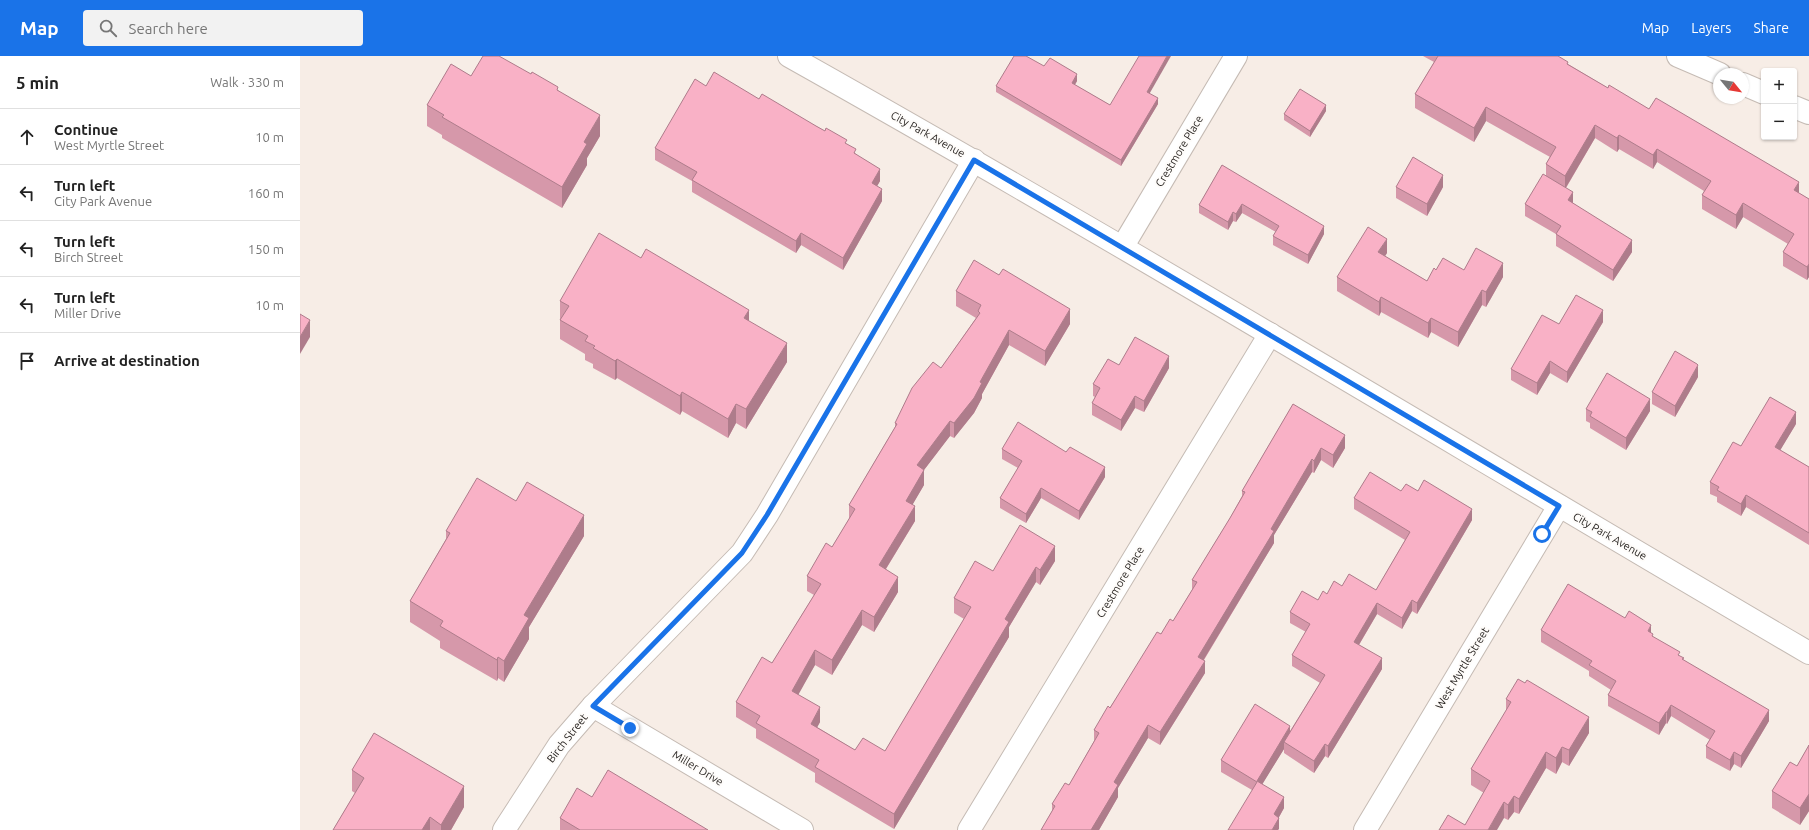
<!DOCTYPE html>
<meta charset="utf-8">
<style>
body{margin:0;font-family:Ubuntu,sans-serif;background:#f2f2f2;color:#222}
.controls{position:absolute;right:12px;top:12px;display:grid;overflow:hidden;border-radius:4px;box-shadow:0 1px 3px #0004}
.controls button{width:36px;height:36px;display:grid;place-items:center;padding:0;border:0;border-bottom:1px solid #e0e0e0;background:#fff;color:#222;font:20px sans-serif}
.compass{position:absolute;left:1413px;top:12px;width:36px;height:36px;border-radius:50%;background:#fff;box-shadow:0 1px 3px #0004;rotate:120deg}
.stop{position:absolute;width:12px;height:12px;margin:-9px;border:3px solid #1a73e8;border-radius:50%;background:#fff}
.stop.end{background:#1a73e8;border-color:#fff;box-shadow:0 1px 4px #0008}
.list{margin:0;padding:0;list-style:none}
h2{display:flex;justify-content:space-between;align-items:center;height:52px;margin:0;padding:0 16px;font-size:17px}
h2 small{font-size:13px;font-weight:400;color:#767676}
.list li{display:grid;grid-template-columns:26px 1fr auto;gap:12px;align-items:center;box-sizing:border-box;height:56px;padding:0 16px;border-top:1px solid #e0e0e0}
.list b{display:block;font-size:15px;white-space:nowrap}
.list p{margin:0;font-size:13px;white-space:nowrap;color:#767676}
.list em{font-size:13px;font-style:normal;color:#767676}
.icon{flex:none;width:22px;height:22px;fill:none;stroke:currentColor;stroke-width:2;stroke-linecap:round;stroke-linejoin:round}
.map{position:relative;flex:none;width:1509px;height:774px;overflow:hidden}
header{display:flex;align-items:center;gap:24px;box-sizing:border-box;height:56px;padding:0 20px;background:#1a73e8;color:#fff}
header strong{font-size:19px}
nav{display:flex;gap:22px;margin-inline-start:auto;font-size:14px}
.search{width:280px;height:36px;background:#f2f2f2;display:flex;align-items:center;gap:10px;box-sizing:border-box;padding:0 14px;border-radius:4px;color:#767676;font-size:15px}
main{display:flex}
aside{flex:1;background:#fff}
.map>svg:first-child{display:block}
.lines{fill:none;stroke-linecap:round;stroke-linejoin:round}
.street-casing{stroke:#c5bbb4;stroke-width:24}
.street{stroke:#fff;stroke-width:22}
.wall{fill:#d698aa}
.shaded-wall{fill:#ae7c8b}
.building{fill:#f9b1c6;stroke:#ae7c8b}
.route{stroke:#1a73e8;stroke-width:5}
.labels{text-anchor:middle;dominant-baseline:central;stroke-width:4;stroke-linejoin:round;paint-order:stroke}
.street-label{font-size:11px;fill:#2b2724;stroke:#fefcfa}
</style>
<header>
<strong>Map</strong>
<div class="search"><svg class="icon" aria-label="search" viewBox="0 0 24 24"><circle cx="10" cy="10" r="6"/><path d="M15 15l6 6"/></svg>Search here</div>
<nav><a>Map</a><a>Layers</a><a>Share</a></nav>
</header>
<main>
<aside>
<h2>5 min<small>Walk · 330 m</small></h2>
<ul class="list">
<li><svg class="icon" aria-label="ahead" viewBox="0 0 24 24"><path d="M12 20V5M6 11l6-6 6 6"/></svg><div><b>Continue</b><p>West Myrtle Street</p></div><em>10 m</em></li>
<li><svg class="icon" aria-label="left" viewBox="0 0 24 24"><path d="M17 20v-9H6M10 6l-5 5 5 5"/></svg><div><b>Turn left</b><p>City Park Avenue</p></div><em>160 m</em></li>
<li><svg class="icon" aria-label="left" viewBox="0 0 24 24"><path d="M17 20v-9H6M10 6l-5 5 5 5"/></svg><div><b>Turn left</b><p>Birch Street</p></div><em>150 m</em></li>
<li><svg class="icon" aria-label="left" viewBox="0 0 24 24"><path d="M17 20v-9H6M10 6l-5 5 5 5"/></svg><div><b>Turn left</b><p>Miller Drive</p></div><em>10 m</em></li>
<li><svg class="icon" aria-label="arrive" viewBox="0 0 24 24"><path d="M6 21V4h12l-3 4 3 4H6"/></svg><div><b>Arrive at destination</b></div></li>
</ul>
</aside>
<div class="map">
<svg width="1509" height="774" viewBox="0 0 1509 774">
<rect width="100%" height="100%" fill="#f7ede6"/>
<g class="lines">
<g class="street-casing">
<g id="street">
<path d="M489 0C833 193 1169 398 1509 597"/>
<polyline points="1378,0 1420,18"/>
<polyline points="1443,28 1464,37"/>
<polyline points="1494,51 1509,57"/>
<polyline points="823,190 936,0"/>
<polyline points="293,650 502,774"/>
<polyline points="204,774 259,689 293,650 442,497 467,459 674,104"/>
<polyline points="669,774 970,278"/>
<polyline points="1065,774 1259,450"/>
</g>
</g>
<use href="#street" class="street"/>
</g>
<g class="wall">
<polygon points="1123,0 1258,0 1268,8 1308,32 1349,53 1499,137 1509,143 1509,221 1507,224 1483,210 1483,196 1488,188 1443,161 1436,173 1402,153 1402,139 1404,135 1357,106 1353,113 1319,93 1317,96 1295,82 1266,132 1273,147 1332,196 1313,225 1256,190 1256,178 1225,160 1225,148 1246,120 1246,108 1250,101 1186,65 1174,86 1115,52 1115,38 1134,6"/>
<polygon points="744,10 777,25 775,29 810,49 849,37 858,48 821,110 696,36 696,30"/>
<polygon points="171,20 258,34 300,80 287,102 287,109 262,152 142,82 142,79 127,70 127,49"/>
<polygon points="406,30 459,43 516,70 547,88 580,125 577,130 582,145 543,214 501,189 496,197 392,136 392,125 355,104 355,92"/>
<polygon points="1026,55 1010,81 984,64 984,58"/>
<polygon points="922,109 1024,178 1008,208 973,189 973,180 976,176 942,157 936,166 933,165 928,174 899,157 899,149"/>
<polygon points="1096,131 1143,131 1127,160 1096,142"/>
<polygon points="1087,197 1085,200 1127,225 1136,214 1164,214 1203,221 1186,251 1182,249 1158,291 1131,276 1128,282 1081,256 1079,260 1037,235 1037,221"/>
<polygon points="656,235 770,268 745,310 709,289 682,338 682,342 674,357 654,382 650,380 624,414 624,429 612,449 615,465 586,513 598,536 574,576 562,569 532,619 515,609 498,638 520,666 517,671 555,694 585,695 664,563 654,557 654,542 693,515 755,505 740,529 736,526 709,571 709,581 594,773 515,726 515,717 456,682 456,673 436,661 436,646 472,607 514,539 507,535 507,520 532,491 549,463 549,449 595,371 595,367 641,312 676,262 656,250"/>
<polygon points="260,245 449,265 487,306 446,373 436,367 428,382 382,355 380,359 317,322 315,324 293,312 293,308 285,304 285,298 260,283"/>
<polygon points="1303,266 1267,327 1250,317 1237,339 1211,324 1211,313 1259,268"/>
<polygon points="819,309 869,312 844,356 835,352 821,375 792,359 792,347 795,341 793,340 793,328"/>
<polygon points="1398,321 1375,361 1352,348 1352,336"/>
<polygon points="993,348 1045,392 1033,412 1021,404 1014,417 1012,416 974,479 974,487 904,604 905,617 860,689 848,682 818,732 818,741 799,774 741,774 752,755 752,748 769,729 794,685 794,674 861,578 873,565 892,534 892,524 930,462 942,440 942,435"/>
<polygon points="1286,353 1350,355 1326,394 1290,372 1290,367 1286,365"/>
<polygon points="1496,368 1480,394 1509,411 1509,489 1446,451 1441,460 1417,446 1417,441 1410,438 1410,426"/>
<polygon points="702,393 805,421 779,464 741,442 726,467 700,452 700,442 718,412 702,403"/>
<polygon points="1101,435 1118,435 1172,464 1117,558 1112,555 1102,573 1077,558 1059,589 1082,613 1028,702 1025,700 1014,717 984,697 984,693 962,728 984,752 979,761 979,773 952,734 921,716 921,704 990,675 1020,627 992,610 992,599 1006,576 990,567 990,556 1018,544 1027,538 1042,530 1076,534 1105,484 1054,453 1054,442"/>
<polygon points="216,445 284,480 229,571 229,583 204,626 198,622 197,625 140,592 140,585 110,566 110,545 146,483 146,475"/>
<polygon points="1325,562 1351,577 1353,581 1380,600 1384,604 1469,665 1441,712 1434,708 1430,715 1406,702 1406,690 1410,684 1371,660 1367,668 1366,667 1359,679 1308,650 1308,639 1311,634 1289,620 1289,615 1241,586 1241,574"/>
<polygon points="1206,643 1289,677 1269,710 1262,706 1256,718 1246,712 1219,758 1214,756 1208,764 1204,762 1165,769 1184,737 1171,729 1171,713 1206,655"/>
<polygon points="1509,689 1509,755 1500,769 1472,752 1472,735 1497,710"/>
<polygon points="52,714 164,751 151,774 33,774 55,737 52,735"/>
<polygon points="292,741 408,774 260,774 260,762"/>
</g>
<g class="shaded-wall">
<polygon points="867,0 871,0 847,42 847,36"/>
<polygon points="777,18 777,25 772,33 772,27"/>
<polygon points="858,42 858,48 821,110 821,104"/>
<polygon points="1026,49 1026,55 1010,81 1010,75"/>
<polygon points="1186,51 1186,65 1174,86 1174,72"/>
<polygon points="300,59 300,80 287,102 287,109 262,152 262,131 284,86"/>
<polygon points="1295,69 1295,82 1265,133 1265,120"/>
<polygon points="1319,79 1319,93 1317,96 1317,82"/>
<polygon points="1357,93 1357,106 1353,113 1353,99"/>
<polygon points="580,113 580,125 572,139 572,127"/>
<polygon points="1143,119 1143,131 1127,160 1127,148"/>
<polygon points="1499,126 1499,140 1494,134"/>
<polygon points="582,133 582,145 543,214 543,202"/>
<polygon points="1273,136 1273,148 1268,144"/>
<polygon points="1443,147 1443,161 1436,173 1436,159"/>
<polygon points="942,148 942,157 936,166 936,158"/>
<polygon points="933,156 933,165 928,174 928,166"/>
<polygon points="1024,170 1024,178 1008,208 1008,199"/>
<polygon points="501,177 501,189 496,197 496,185"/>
<polygon points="1087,183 1087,197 1078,211 1078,196"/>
<polygon points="1332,184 1332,196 1313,225 1313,214"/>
<polygon points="1203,207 1203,221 1186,251 1186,236"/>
<polygon points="1509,208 1509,221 1507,224 1507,211"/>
<polygon points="1182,234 1182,249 1158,291 1158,276"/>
<polygon points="1081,241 1081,256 1079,260 1079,246"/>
<polygon points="770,253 770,268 745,310 745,295"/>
<polygon points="449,254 449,273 444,262"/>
<polygon points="1303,254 1303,266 1267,327 1267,316"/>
<polygon points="1131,262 1131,276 1128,282 1128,267"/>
<polygon points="10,264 10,281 0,298 0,281"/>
<polygon points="709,274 709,289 682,338 682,342 674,357 654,382 654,367 680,326"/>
<polygon points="487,287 487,306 446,373 446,353"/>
<polygon points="869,300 869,312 844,356 844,345"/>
<polygon points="317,303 317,322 315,324 315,305"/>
<polygon points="1250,305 1250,317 1237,339 1237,327"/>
<polygon points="1398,309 1398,321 1375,361 1375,350"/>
<polygon points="382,336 382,355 380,359 380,340"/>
<polygon points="835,340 835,352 821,375 821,364"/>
<polygon points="1350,343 1350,355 1326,394 1326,382"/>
<polygon points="436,348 436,367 428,382 428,363"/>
<polygon points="1496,356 1496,368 1475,403 1475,391"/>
<polygon points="650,365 650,380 624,414 624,429 606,460 606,445 617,409"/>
<polygon points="1045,379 1045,392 1033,412 1033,399"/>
<polygon points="1021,392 1021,404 1014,417 1014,405"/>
<polygon points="1012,403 1012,416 974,479 974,487 898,613 898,601 971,473"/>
<polygon points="805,411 805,421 779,464 779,455"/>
<polygon points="741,432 741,442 726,467 726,458"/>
<polygon points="1446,439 1446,451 1441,460 1441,448"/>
<polygon points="615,450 615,465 579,524 579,509"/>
<polygon points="1172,453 1172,464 1117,558 1117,547"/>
<polygon points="284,459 284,480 229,571 229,583 204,626 204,605 224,559"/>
<polygon points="755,490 755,505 740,529 740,514"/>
<polygon points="736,511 736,526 709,571 709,581 594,773 594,758 705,563"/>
<polygon points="598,521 598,536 574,576 574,561"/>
<polygon points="1112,544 1112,555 1102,573 1102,562"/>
<polygon points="1077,547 1077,558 1054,597 1054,586"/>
<polygon points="562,554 562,569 532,619 532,604"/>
<polygon points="1351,569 1351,580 1348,575"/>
<polygon points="515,594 515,609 492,650 492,635"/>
<polygon points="198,601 198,622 197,625 197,604"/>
<polygon points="1082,602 1082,613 1028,702 1028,690"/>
<polygon points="905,605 905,617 860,689 860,676"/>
<polygon points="1371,649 1371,660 1367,668 1367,656"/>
<polygon points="520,651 520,666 511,683 511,668"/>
<polygon points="1469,654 1469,665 1441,712 1441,700"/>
<polygon points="1366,656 1366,667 1359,679 1359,667"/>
<polygon points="1289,661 1289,677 1269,710 1269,694"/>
<polygon points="848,669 848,682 818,732 818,741 799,774 791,774 814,726"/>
<polygon points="990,670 990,681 984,686 984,693 957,737 957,725"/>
<polygon points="1025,688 1025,700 1014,717 1014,705"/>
<polygon points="1262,691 1262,706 1256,718 1256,702"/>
<polygon points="1246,696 1246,712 1219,758 1219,743"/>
<polygon points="1434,696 1434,708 1430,715 1430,704"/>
<polygon points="164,730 164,751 151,774 141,774 141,769"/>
<polygon points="1509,738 1509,755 1500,769 1500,752"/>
<polygon points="1214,740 1214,756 1208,764 1208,749"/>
<polygon points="984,741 984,752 974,770 974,758"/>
<polygon points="1204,746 1204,762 1197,774 1188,774"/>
<polygon points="130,761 130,774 122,774"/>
<polygon points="979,762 979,773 978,774 972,774"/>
</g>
<g class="building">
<polygon points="183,0 199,0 231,18 232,16 258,31 257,34 300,59 284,86 287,88 262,131 142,61 144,59 127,49 151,8 171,20"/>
<polygon points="714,0 726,0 744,10 750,2 777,18 772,27 810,49 839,0 867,0 847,36 858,42 821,104 696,30"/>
<polygon points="1138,0 1258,0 1268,6 1267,8 1308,32 1309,29 1349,53 1356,42 1499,126 1494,134 1509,143 1509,208 1507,211 1483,196 1494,178 1443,147 1436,159 1402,139 1411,125 1357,93 1353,99 1319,79 1317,82 1295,69 1265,120 1246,108 1256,91 1186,51 1174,72 1115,38"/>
<polygon points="414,16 459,43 462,38 516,70 525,75 526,72 547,84 545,87 556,93 554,97 580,113 572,127 582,133 543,202 501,177 496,185 392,124 397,116 355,92 395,23 406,30"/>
<polygon points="1000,33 1026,49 1010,75 984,58"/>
<polygon points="1113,101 1143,119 1127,148 1096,131"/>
<polygon points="922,109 1024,170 1008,199 973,180 979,170 942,148 936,158 933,156 928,166 899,149"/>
<polygon points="1243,118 1273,136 1268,144 1332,184 1313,214 1256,178 1261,170 1225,148"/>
<polygon points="1068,171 1087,183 1078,196 1127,225 1134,212 1136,214 1143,202 1164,214 1176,192 1203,207 1186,236 1182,234 1158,276 1131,262 1128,267 1081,241 1079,246 1037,221"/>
<polygon points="299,177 341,202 346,193 449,254 444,262 487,287 446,353 436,348 428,363 382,336 380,340 317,303 315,305 293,292 295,290 285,285 288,280 260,264 269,250 260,245"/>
<polygon points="674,204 699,219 703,213 770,253 745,295 709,274 680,326 682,327 674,342 654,367 650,365 617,409 624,414 606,445 615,450 579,509 598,521 574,561 562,554 532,604 515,594 492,635 520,651 511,668 555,694 563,682 585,695 671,551 654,542 675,505 693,515 720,469 755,490 740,514 736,511 705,563 709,566 594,758 515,711 519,704 456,667 460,660 436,646 462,601 472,607 521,528 507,520 526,487 532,491 555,453 549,449 597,368 595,367 612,332 633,306 641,312 680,257 678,255 681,249 656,235"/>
<polygon points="1276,239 1303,254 1267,316 1250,305 1237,327 1211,313 1242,259 1259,268"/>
<polygon points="0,258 10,264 0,281"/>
<polygon points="835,281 869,300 844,345 835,340 821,364 792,347 800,332 793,328 808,303 819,309"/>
<polygon points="1375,295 1397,308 1398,309 1375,350 1352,336"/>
<polygon points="1307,317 1350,343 1326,382 1290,360 1292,356 1286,353"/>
<polygon points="1470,341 1496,356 1475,391 1509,411 1509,477 1446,439 1441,448 1417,434 1419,431 1410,426 1433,386 1441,390"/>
<polygon points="993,348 1045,379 1033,399 1021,392 1014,405 1012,403 971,473 974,475 898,601 905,605 860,676 848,669 814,726 818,729 791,774 741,774 755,750 752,748 765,727 769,729 799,677 794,674 808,650 810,652 857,576 861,578 870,563 873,565 897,526 892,524 930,462 945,436 942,435"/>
<polygon points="718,366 766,396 770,391 805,411 779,455 741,432 726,458 700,442 722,405 702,393"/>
<polygon points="1070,416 1101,435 1106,428 1118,435 1124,424 1172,453 1117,547 1112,544 1102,562 1077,547 1054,586 1082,602 1028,690 1025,688 1014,705 984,686 1025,619 992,599 1010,568 990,556 1002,535 1018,544 1023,535 1027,538 1034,525 1042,530 1049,518 1076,534 1110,476 1054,442"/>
<polygon points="177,422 216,445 227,426 284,459 224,559 229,562 204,605 198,601 197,604 140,570 143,565 110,545 150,477 146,475"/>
<polygon points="1268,528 1325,562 1329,555 1351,569 1348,575 1353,578 1352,580 1380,596 1378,599 1384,602 1382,603 1469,654 1441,700 1434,696 1430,704 1406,690 1415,675 1371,649 1367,656 1366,656 1359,667 1308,639 1316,625 1289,609 1292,605 1241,574"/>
<polygon points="1218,623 1225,627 1227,624 1289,661 1269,694 1262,691 1256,702 1246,696 1219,743 1214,740 1208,749 1204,746 1188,774 1139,774 1148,759 1165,769 1190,725 1171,713 1211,646 1206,643"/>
<polygon points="955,648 990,670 957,725 984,741 974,758 979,762 972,774 928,774 957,726 921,704"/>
<polygon points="74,677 164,730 141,769 130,761 122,774 33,774 64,722 52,714"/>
<polygon points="1509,689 1509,738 1500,752 1472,735 1490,706 1497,710"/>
<polygon points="308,714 408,774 280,774 260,762 277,732 292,741"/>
</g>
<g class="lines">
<polyline class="route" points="330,672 293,650 442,497 467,459 674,104 1259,450 1242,478"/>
</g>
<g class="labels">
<g class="street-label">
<text transform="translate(628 78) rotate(29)">City Park Avenue</text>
<text transform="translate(879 95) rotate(-59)">Crestmore Place</text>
<text transform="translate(1310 480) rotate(30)">City Park Avenue</text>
<text transform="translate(820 526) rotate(-59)">Crestmore Place</text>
<text transform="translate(1162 612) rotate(-59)">West Myrtle Street</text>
<text transform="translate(267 682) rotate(-52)">Birch Street</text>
<text transform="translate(398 712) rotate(31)">Miller Drive</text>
</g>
</g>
</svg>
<div class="controls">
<button>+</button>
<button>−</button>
</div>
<svg class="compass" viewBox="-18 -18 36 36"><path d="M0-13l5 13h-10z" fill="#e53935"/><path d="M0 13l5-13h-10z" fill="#767676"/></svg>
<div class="stop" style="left:1242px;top:478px"></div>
<div class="stop end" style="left:330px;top:672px"></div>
</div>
</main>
